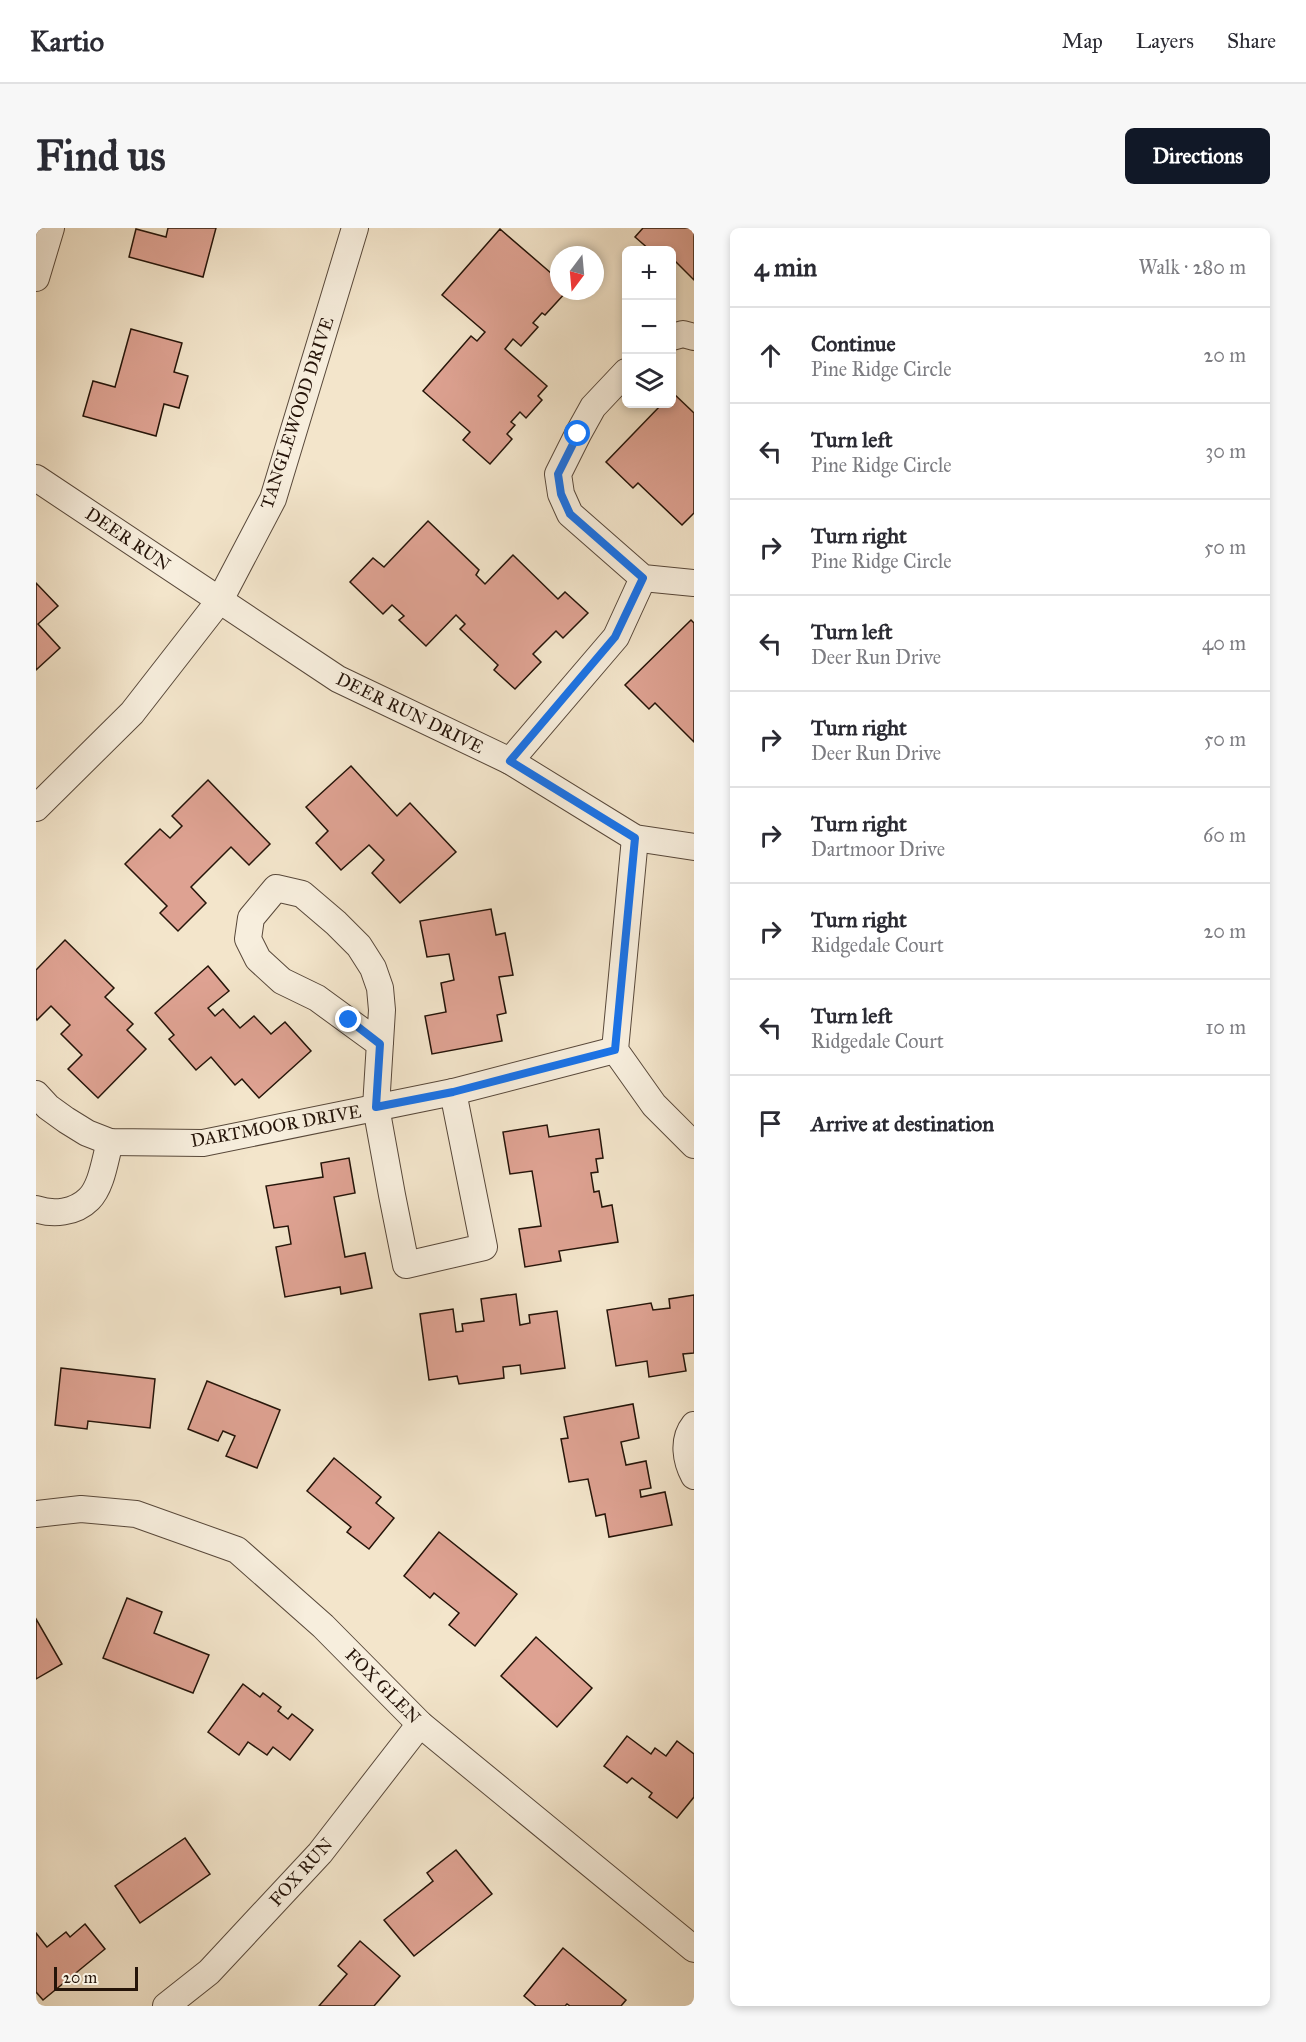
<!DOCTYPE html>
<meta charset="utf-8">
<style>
body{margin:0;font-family:"IM FELL Great Primer",serif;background:#f7f7f7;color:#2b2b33}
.controls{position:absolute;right:18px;top:18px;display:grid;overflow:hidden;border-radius:9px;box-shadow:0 3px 9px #0003}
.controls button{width:54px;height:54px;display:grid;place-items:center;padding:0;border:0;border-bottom:2px solid #e1e1e2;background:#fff;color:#2b2b33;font:30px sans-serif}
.compass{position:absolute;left:514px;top:18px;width:54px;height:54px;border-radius:50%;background:#fff;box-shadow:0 3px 9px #0003;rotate:196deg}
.scale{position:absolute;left:18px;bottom:15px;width:84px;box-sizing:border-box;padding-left:6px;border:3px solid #251409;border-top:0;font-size:16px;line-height:21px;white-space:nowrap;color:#251409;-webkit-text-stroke:4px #f7eedd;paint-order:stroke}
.stop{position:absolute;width:18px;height:18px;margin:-14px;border:4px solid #1a73e8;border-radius:50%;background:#fff}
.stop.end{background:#1a73e8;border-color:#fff;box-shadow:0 2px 6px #0008}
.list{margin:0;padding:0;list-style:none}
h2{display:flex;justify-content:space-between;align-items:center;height:78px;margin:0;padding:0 24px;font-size:26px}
h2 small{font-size:20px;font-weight:400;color:#7c7c81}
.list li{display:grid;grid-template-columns:39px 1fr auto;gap:18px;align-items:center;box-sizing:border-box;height:96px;padding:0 24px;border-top:2px solid #e1e1e2}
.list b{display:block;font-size:22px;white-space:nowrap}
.list p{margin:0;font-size:20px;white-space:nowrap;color:#7c7c81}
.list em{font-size:20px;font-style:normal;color:#7c7c81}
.icon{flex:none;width:33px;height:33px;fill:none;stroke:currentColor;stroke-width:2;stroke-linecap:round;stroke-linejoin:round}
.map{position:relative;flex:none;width:658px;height:1778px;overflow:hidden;border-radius:9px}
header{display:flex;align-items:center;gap:36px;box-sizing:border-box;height:84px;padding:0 30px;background:#fff;border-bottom:2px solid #e1e1e2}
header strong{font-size:28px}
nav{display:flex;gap:33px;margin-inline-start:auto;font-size:21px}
.intro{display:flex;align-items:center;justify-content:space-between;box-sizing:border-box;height:144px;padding:0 36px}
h1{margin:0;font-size:42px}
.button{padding:15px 27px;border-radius:9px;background:#111827;color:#fff;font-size:21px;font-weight:700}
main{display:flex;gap:36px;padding:0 36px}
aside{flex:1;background:#fff;border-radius:9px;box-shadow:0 3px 9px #0003}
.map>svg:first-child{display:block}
.building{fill:#dea292;stroke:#251409;stroke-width:1.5}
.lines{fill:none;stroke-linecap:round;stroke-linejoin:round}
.street-casing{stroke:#58483a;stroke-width:28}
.street{stroke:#f7eedd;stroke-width:26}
.route{stroke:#1a73e8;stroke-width:8}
.labels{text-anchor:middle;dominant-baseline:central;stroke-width:4.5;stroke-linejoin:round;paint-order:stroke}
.street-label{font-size:18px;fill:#251409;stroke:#f7eedd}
</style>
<header>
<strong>Kartio</strong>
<nav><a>Map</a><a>Layers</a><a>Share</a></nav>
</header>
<div class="intro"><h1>Find us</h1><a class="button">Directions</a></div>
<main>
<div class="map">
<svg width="658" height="1778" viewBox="0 0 658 1778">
<rect width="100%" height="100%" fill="#f3e5cb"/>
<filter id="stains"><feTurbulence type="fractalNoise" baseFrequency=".00333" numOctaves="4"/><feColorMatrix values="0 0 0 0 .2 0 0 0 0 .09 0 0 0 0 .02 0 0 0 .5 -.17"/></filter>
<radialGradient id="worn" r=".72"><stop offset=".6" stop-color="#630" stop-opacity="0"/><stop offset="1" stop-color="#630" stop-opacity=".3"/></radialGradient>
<g class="building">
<polygon points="132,0 180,0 167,49 93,29 100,1 130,9"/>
<polygon points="607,0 658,0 658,52 636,30 636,22 614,22 599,9"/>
<polygon points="464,1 523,52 523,63 531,63 509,87 506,85 497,95 502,99 485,118 477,111 469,121 511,158 502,168 506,172 490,190 484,184 475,194 479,197 471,206 476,211 454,236 427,212 434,204 387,163 435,108 441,113 449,104 406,67"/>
<polygon points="95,101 146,115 138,144 152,148 143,180 128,176 120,208 47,188 57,153 79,159"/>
<polygon points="636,164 658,185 658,285 646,297 602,255 597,260 570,234 626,176 636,176"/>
<polygon points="392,293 443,342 440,347 449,356 477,327 522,371 529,364 552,385 527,410 520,403 497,426 505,434 479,461 458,442 462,437 424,401 429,396 420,387 390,418 363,392 368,388 356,377 347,386 314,354 337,330 348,339"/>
<polygon points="0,355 22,378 2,396 24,420 0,442"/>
<polygon points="655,392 658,395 658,514 619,475 613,481 589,457"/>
<polygon points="315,538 361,588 374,575 420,624 364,675 336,645 348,632 333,617 305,642 280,615 292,603 270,579"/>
<polygon points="172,552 234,616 213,637 195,619 155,659 170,675 142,703 124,685 131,678 89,636 124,601 134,610 146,598 136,588"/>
<polygon points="455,681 460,707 469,705 477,747 463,749 470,785 461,787 466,813 396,826 389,788 410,784 405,755 418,752 413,726 391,729 384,693"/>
<polygon points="29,712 78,760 69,769 97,796 91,802 110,821 62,870 32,841 46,827 25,806 34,797 15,778 1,792 0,790 0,742"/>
<polygon points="172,738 193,763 172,780 179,788 187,781 204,800 218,788 235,806 249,794 275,823 223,870 206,851 199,857 175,829 160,842 133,811 138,807 119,785"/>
<polygon points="511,897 513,909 563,901 567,930 560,931 562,944 555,945 558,964 563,963 566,979 576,977 582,1014 523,1023 525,1033 489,1039 483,1001 505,998 496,943 474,946 467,904"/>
<polygon points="313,930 319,965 298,969 309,1029 329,1025 336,1060 305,1066 304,1059 249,1069 240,1019 255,1016 252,998 238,1000 230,958 287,949 285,935"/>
<polygon points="480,1066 484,1097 494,1095 493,1087 521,1083 529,1140 485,1146 484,1137 467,1139 468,1150 423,1156 421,1148 393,1152 384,1086 417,1081 420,1104 427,1103 426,1096 448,1093 445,1071"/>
<polygon points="658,1067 658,1125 647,1126 650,1143 613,1149 611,1133 580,1138 571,1082 615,1075 617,1082 634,1080 633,1071"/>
<polygon points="25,1140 119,1151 114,1200 52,1193 51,1201 19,1197"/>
<polygon points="171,1153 244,1182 221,1240 190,1228 199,1208 187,1203 182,1213 152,1201"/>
<polygon points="597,1176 603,1210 585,1214 590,1237 610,1233 615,1260 604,1262 605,1269 629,1264 636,1297 573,1309 569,1286 560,1288 552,1251 533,1254 525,1211 532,1210 528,1189"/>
<polygon points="298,1230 345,1269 340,1275 358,1290 333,1321 311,1304 315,1299 271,1263"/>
<polygon points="403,1304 481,1366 439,1418 413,1397 423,1385 398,1365 394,1370 368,1348"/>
<polygon points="91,1370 126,1384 118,1405 173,1427 157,1465 67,1430"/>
<polygon points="0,1391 26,1436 0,1451"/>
<polygon points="500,1409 556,1460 521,1499 465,1448"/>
<polygon points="207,1456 224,1469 227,1465 245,1479 242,1483 252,1491 256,1486 277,1502 254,1532 237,1519 231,1527 212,1514 203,1527 172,1504"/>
<polygon points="591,1508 615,1526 619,1520 630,1528 641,1513 658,1526 658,1569 641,1590 613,1569 616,1565 596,1550 591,1555 568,1538"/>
<polygon points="149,1610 174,1646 104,1695 79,1658"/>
<polygon points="420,1622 456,1666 378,1728 348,1692 397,1653 391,1645"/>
<polygon points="49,1696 69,1721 7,1772 0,1764 0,1705 11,1719 30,1704 34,1709"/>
<polygon points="324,1713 364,1748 338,1778 283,1778 311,1746 302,1738"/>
<polygon points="527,1720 590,1772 585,1778 534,1778 531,1776 529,1778 500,1778 488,1768"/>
</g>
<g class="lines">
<g class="street-casing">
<g id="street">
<polyline points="0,50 15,0"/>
<polyline points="636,109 647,106 658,109"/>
<polyline points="590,144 557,179 542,206 522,246 525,266 534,286 607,350 658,355"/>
<polyline points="0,250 302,451 474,533 599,610 658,619"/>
<polyline points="474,533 580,409 607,350"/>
<polyline points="0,580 96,485 184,372 237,271 319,0"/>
<polyline points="599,610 579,822 618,877 658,917"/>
<polyline points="344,816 281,770 246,753 222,731 212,711 215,690 240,660 266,666 300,695 323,718 337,740 344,760 346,782 340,879 356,967 370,1037 448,1019 417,864"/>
<polyline points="0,866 12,879 30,892 51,905 74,914 167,915 417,864 579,822"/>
<path d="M0 981C17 987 39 985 53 971 66 958 69 931 74 914"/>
<path d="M658 1197C646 1212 650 1233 658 1248"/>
<polyline points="0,1286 45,1281 100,1286 201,1322 287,1398 384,1496 658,1721"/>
<polyline points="130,1778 173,1744 284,1625 384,1496"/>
</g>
</g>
<use href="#street" class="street"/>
</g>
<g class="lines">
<polyline class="route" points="313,792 344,816 340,879 417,864 579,822 599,610 474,533 579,409 607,350 534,286 525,266 522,246 542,206"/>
</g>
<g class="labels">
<g class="street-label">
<text transform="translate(261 185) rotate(-72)">TANGLEWOOD DRIVE</text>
<text transform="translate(92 311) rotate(34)">DEER RUN</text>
<text transform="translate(374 485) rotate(26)">DEER RUN DRIVE</text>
<text transform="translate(240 898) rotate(-10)">DARTMOOR DRIVE</text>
<text transform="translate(347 1458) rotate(45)">FOX GLEN</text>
<text transform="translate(265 1644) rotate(-48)">FOX RUN</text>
</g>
</g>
<rect width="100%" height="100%" filter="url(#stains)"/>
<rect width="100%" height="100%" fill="url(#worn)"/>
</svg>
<div class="controls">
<button>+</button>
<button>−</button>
<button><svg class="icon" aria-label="layers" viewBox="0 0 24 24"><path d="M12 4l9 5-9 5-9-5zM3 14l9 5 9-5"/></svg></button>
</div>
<svg class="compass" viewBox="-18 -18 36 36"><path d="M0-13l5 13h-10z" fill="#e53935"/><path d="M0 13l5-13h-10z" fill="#7c7c81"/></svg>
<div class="scale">20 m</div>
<div class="stop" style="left:542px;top:206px"></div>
<div class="stop end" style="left:313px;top:792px"></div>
</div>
<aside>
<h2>4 min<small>Walk · 280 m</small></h2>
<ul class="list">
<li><svg class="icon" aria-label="ahead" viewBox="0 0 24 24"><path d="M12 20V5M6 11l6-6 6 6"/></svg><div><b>Continue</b><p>Pine Ridge Circle</p></div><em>20 m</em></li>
<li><svg class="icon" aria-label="left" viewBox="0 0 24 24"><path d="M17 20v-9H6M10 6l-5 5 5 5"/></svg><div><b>Turn left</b><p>Pine Ridge Circle</p></div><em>30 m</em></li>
<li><svg class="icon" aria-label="right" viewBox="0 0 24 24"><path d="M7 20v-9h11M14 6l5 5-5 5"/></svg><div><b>Turn right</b><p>Pine Ridge Circle</p></div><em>50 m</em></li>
<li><svg class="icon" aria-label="left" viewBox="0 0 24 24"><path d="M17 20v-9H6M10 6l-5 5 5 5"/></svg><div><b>Turn left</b><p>Deer Run Drive</p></div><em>40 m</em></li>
<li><svg class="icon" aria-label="right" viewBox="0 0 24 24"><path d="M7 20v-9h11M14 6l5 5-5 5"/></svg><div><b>Turn right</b><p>Deer Run Drive</p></div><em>50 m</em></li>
<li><svg class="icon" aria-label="right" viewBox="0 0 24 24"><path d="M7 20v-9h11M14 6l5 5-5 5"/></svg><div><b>Turn right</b><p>Dartmoor Drive</p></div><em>60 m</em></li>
<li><svg class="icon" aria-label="right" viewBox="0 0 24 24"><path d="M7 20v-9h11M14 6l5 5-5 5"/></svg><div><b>Turn right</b><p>Ridgedale Court</p></div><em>20 m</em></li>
<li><svg class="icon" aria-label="left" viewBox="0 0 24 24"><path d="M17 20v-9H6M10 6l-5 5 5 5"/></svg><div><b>Turn left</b><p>Ridgedale Court</p></div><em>10 m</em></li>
<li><svg class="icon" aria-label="arrive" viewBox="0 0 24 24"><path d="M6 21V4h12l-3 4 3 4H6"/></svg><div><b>Arrive at destination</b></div></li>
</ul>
</aside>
</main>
